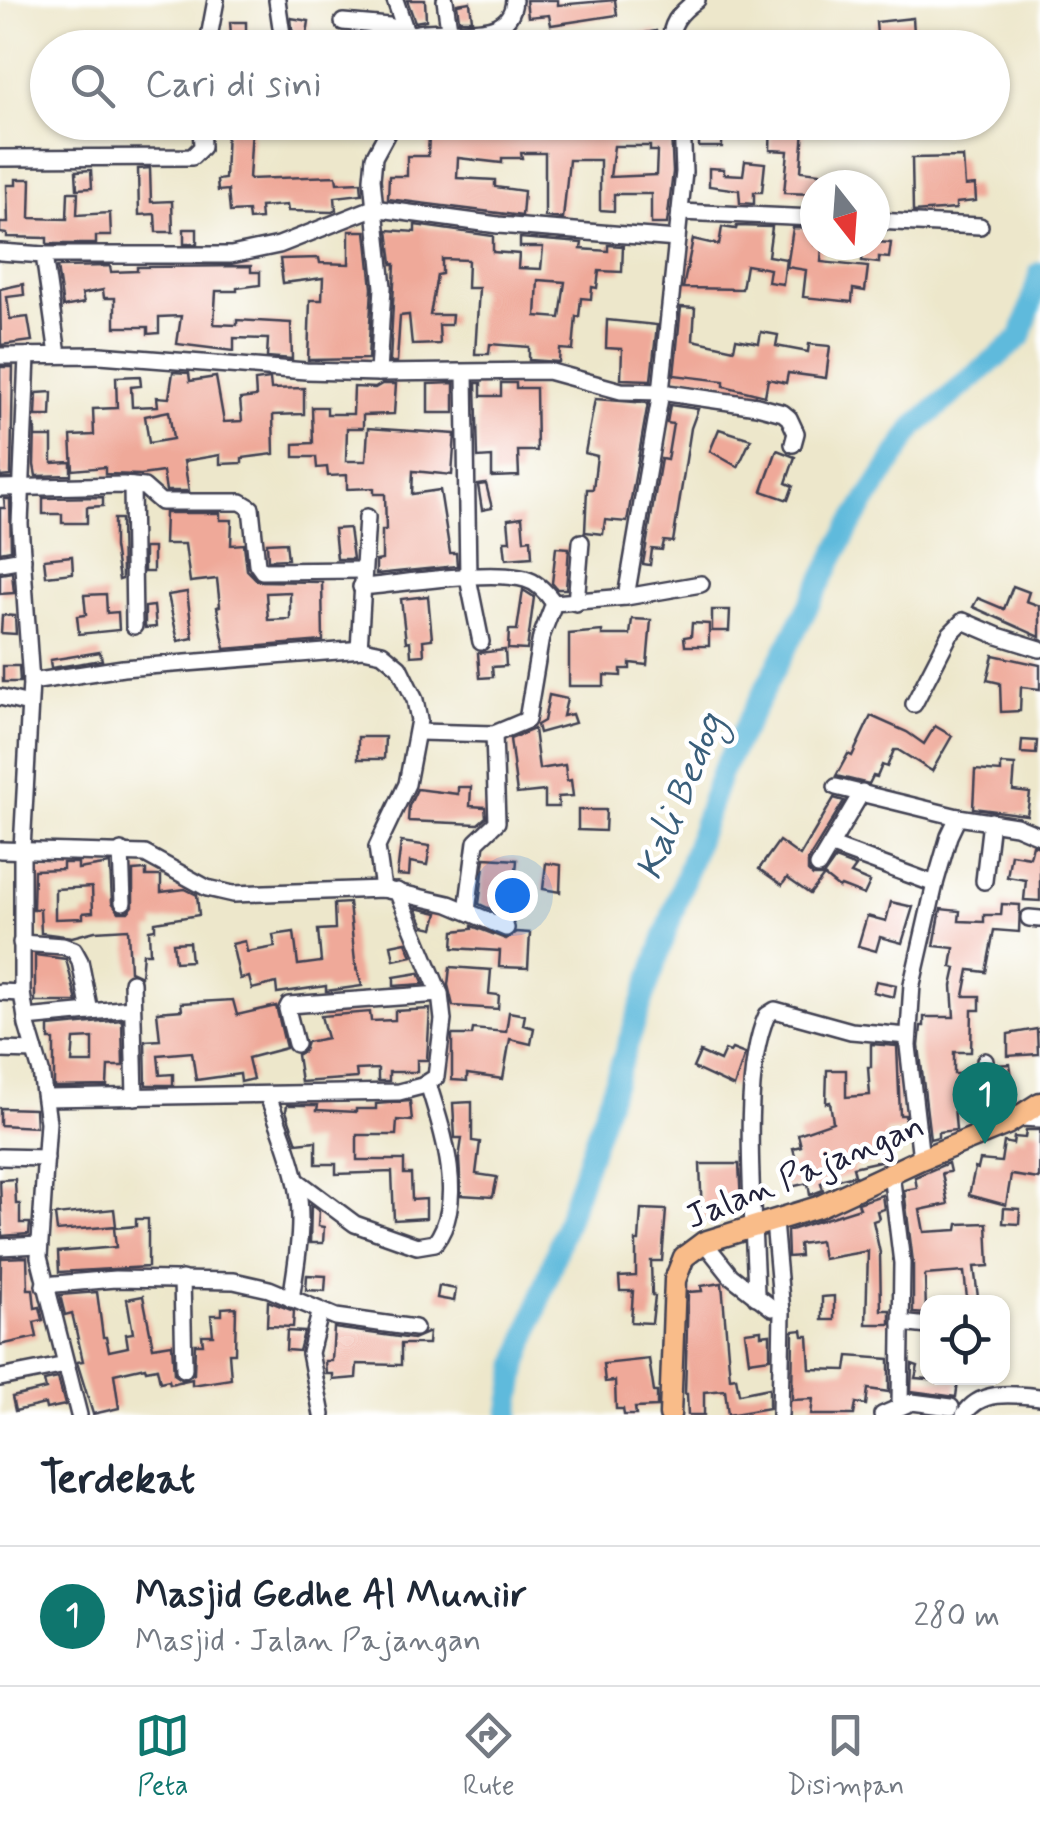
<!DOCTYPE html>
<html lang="id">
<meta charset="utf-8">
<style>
body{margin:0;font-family:Mynerve,sans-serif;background:#f2f2f3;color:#1f2937}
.controls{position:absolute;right:30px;bottom:30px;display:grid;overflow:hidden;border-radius:20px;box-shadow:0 2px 8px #0004}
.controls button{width:90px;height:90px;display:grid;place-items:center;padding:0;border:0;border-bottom:2px solid #e0e1e3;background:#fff;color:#1f2937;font:50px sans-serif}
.compass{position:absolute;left:800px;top:170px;width:90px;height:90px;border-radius:50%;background:#fff;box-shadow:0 2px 8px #0004;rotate:163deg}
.you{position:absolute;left:512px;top:895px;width:35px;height:35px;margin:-25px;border:8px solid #fff;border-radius:50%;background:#1a73e8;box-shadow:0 0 0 15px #1a73e833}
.badge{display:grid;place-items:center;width:65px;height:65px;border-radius:50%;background:#0f766e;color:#fff;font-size:32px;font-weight:700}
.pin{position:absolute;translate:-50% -82px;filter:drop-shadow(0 2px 5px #0008)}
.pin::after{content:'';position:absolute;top:52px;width:35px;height:30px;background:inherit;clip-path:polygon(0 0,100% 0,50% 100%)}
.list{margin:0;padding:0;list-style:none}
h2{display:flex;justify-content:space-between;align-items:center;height:130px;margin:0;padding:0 40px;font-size:42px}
h2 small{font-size:32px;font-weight:400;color:#747a83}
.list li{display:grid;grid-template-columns:65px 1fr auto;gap:30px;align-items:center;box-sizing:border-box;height:140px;padding:0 40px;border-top:2px solid #e0e1e3}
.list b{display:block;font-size:38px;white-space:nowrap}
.list p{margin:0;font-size:32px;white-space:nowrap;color:#747a83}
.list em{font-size:32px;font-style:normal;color:#747a83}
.icon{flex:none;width:55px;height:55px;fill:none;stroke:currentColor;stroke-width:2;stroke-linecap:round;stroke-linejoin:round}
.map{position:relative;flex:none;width:1040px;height:1415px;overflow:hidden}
.search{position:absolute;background:#fff;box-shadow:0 2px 8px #0004;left:30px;right:30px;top:30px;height:110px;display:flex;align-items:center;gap:25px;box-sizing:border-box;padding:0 35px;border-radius:55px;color:#747a83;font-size:38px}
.sheet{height:270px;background:#fff}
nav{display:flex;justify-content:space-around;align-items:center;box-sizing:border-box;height:140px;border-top:2px solid #e0e1e3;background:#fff;font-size:28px;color:#747a83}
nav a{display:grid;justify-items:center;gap:5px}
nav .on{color:#0f766e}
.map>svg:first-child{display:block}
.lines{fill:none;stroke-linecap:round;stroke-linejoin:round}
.river{stroke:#5ebadc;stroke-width:22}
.building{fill:#efa999;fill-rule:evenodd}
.minor-casing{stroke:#404051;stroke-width:20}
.major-casing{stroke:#404051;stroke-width:25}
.minor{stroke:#fff;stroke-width:15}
.major{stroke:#f9bc89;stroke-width:20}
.labels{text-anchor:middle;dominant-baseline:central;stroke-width:9;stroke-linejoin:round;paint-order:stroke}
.street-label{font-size:35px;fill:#22223b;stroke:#fff}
.water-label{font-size:38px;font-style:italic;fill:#3a5f7b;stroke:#fff}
</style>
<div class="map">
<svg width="1040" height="1415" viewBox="0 0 1040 1415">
<rect width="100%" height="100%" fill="#fff"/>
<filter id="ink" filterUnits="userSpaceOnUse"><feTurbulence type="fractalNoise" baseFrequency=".01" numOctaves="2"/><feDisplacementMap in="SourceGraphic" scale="20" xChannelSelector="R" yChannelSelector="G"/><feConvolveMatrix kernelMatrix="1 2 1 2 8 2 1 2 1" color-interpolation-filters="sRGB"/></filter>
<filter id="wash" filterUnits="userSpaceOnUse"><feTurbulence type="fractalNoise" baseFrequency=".0048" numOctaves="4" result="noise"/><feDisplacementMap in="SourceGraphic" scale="40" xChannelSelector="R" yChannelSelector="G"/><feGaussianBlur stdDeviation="2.25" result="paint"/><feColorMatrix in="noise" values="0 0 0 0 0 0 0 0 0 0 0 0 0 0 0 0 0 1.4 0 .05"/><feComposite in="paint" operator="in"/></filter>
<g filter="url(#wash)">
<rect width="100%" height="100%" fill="#ede7cb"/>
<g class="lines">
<polyline class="river" points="509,1415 518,1363 721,773 849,528 915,426 1021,337 1040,273"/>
</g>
<g id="blocks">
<g class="building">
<polygon points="407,0 425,0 426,20 415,22"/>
<polygon points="526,0 558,0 558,5 615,0 617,15 551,25 549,15 528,17"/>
<polygon points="470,2 472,20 459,20 457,4"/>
<polygon points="291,18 309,21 305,48 285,48 293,37"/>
<polygon points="913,18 915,48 878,48 876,22"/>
<polygon points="230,22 246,22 246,48 232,48"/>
<polygon points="656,31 659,48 599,48 599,42"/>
<path d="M415 122H447L446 134 469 137 480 136V122H521V137L565 136V122L649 124V132H671L673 172 667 224H651V194H614V211L600 210V160H569L563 219 545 217V153H521L522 158H502V163L458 158 457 178 495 180V187L524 191 522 216 388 199 389 176H407V156H428L429 135H415ZM614 146H650V151H657L656 175 610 177Z"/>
<polygon points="771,122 791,122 791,127 804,128 801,171 820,173 815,194 784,193 788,151 770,150"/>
<rect x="699" y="126" width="23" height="21"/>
<polygon points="227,127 252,128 249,179 336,176 337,183 361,182 362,194 335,197 336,210 332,212 288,211 287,205 260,207 261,219 249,220 248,211 230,212 228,190 218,191 217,180 225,179"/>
<polygon points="963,157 965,186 975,185 976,201 956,203 956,209 913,212 912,158"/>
<polygon points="745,161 765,163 762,192 754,192 754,204 740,203 739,190 709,186 709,168 724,169 724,174 743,175"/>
<polygon points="150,168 151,202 172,201 173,232 156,232 155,214 139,215 138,169"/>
<polygon points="91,170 92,188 77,189 76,171"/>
<polygon points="16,179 31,179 30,218 67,219 68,192 78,192 77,215 110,213 111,236 96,236 96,244 47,244 47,238 7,237 7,234 0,233 0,223 8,223 7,185 16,185"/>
<path d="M415 225 493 236V252L519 254 518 268 541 269 543 247H520V238L582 243 581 249 608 251V245L623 246 622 272 599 271 597 288 592 287 591 299 581 298 579 317 576 316 573 350 560 349 559 362 529 360V347L490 344 489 354H475L479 288H467L468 260 442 259V274L437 275 430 315H452L451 325H439L440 344 412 345 409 315 400 316 397 362H390L395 264H392L388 230 415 232ZM538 280 565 282 560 318 536 316Z"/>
<polygon points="737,226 772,227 768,256 786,259 783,284 768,282 770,269 746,265 742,289 683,288 693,239 719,245 722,227 736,229"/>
<polygon points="793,228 815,229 815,245 822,245 821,262 868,267 865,291 853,289 852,302 803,297 806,270 787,267"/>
<rect x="184" y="229" width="13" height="15"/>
<polygon points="349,231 366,231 372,288 368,359 308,360 310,300 322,300 323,278 283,283 280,259 319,258 320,263 349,264"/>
<polygon points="875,242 891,243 889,258 879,257 879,263 862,261 864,245 875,245"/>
<polygon points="110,266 111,272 137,271 137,267 251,266 251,272 260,272 260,285 237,288 237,291 216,291 214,324 237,325 237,320 291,323 292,359 267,357 268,339 234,338 234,351 177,344 181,316 159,317 159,333 148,334 148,327 115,327 115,298 104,298 103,290 82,294 84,303 63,307 57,267"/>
<polygon points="23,284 24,295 7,297 10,319 28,317 32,341 1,345 0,289"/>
<polygon points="681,307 695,308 693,340 734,349 736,339 759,343 761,332 778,335 776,346 808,352 809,344 830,346 826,378 788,373 786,383 768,379 765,396 724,386 724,381 674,375"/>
<polygon points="607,320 657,325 651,380 621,379 622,349 606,348"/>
<polygon points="0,367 13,367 11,476 0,477"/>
<path d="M173 372 189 373 190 381 216 377 224 422 242 421 240 399 256 397 255 381 270 379 271 389 304 388V414L273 415 274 454 242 458V463L220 464V455L184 461 189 491H166L163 472 141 475 105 474V467L73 470 71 436 94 435 93 409 117 408 116 377 140 376 141 386 131 387 132 407 158 406 157 397 169 398ZM169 411 173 439 149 443 145 416Z"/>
<polygon points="454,383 454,413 428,413 428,384"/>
<polygon points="476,383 481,383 481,396 501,396 501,383 516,383 516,388 536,388 537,451 518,451 519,476 492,477 492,457 478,458"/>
<polygon points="382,384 396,384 394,414 363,415 363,428 347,428 346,461 366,461 368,428 455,434 452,475 413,471 412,494 440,490 450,553 456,553 457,566 376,574 376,561 382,560 382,530 386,530 385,494 374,494 374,488 347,489 347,475 328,476 327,467 317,468 316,457 294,457 294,444 313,443 312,407 327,407 327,414 353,414 354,387 375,388"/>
<polygon points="52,392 51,416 36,416 37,393"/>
<polygon points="595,399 648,403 627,522 605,520 603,534 585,532 587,489 593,489 597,456 585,453"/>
<polygon points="670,405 698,409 691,428 673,542 664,541 662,550 652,549 650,565 643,564 661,459 667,460 673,424 667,423"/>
<polygon points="35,425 35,437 52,437 52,463 71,462 71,475 36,476 34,465"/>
<polygon points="719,429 751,439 738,467 710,451"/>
<polygon points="777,450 795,457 786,483 793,486 788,500 762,491"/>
<polygon points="486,484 492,508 482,510 478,485"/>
<polygon points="103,497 103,506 87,507 87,523 62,523 62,514 43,514 43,498"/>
<polygon points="4,499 10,499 11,550 0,552 0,508 5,508"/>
<path d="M165 513H220V520H232L231 545 244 544 247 570 258 581 322 582 323 641 225 649 217 607 220 606 217 579 190 582 185 544H164ZM290 592V619L268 620 266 593Z"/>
<polygon points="522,517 524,540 531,539 532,557 506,559 504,541 510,541 508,519"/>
<polygon points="114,519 121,519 122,579 119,580 114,547"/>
<polygon points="349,528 353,559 337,559 334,529"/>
<polygon points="286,542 288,559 268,560 267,543"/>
<polygon points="556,547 569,548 566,589 557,589 552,583"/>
<rect x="144" y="548" width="9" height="24"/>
<polygon points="72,556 73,573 46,576 44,559"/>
<polygon points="12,572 14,593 0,594 0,574"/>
<polygon points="1013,586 1029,592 1026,601 1040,606 1040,637 973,607 978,598 1004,609"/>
<polygon points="523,590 534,597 527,650 508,649 509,630 517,630"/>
<polygon points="187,592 193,638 178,641 168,595"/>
<polygon points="106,594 107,613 118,612 119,630 79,634 77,616 86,615 84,595"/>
<polygon points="428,596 432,639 423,640 424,655 411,656 410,641 406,642 401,599"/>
<polygon points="154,606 156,627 145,628 145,607"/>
<polygon points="712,610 730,610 729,631 712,631"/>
<polygon points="2,615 15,616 16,634 1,633"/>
<polygon points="632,619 651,620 647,665 630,663 630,669 621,669 621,676 604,675 604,686 569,686 569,634 602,631 602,635 630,635"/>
<polygon points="692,623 709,624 709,646 685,646 684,637 691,636"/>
<polygon points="505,650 506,666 492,667 493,677 480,678 478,653"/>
<polygon points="100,652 102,660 51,668 50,660"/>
<polygon points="993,655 1040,665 1040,689 1021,687 1020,711 1001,712 1000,683 987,680"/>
<polygon points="3,666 19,666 20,682 3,682"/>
<polygon points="549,695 567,699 563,716 572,714 575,723 539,733 537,725 544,721"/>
<polygon points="871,716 907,732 924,744 935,726 952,736 932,771 898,750 894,750 887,767 882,765 877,777 873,776 869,784 836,776 848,754 852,756"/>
<polygon points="534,729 539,769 565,765 567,781 571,780 573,796 558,797 559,807 545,807 545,791 517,794 510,739"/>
<polygon points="358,737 385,737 384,759 358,759"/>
<polygon points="1022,740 1037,741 1036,754 1021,753"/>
<polygon points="1001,764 1015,765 1013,791 1030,793 1027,815 973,808 975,770 1001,772"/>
<polygon points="458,787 471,787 470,806 485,807 486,817 478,824 408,821 409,806 417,789 458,794"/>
<polygon points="834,798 844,801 808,860 808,871 813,876 823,876 835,859 856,867 851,874 870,882 864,895 841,886 839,888 824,876 810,894 787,878 782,885 759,869 779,841 800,856"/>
<polygon points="578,810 606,810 605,831 578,830"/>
<polygon points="401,842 430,846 427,865 410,862 409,876 397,875"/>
<polygon points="1033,845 1040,847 1040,901 1024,900 1026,880 1007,877 1011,854 1030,857"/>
<polygon points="485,858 517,860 513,907 495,906 494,911 479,904"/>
<path d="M63 863H78V869L110 864 112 902 119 912H128L133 906V871L146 870V876H161V892L185 889 197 895 199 915 155 922V929L149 930 150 953H143L141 976 130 971 128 929 95 931 72 937 41 933 40 909H33L34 870 63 869ZM92 887 93 912 83 913V918L55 919V889Z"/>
<polygon points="546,863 561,865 560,892 543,889"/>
<polygon points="891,902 913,907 902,943 880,937 876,951 858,946 867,916 886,921"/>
<polygon points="349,903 355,962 362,986 326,991 326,986 277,993 276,983 252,989 249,977 240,979 232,944 245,941 247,952 275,947 273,935 294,932 298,965 321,962 318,930 335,929 334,904"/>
<polygon points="1002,904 1020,905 1019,932 994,930 986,972 969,970 964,996 980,996 980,1010 972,1010 971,1052 954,1052 954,1074 974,1074 976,1106 954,1106 956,1130 938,1132 938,1137 930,1139 919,1046 921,1026 924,1026 924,1017 954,1017 952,986 956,968 951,967 954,948 934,946 941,909 960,911 959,921 984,922 984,915 1001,915"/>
<polygon points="416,908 438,913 434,928 424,926"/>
<polygon points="472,926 506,939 516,932 530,933 528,968 499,967 500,951 453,948 454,931 472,929"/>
<polygon points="189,942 191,961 175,962 173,943"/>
<polygon points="406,942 412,956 394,960 391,945"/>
<polygon points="35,955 66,959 77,1002 35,1002"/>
<polygon points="450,967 491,970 489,994 499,995 498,1009 453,1006 448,985"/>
<polygon points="419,973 424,984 394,986 394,977"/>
<polygon points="876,981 896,985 894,997 873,992"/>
<polygon points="233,1000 237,1015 276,1006 286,1048 248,1058 253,1079 241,1082 240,1074 196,1080 192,1052 158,1055 160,1075 173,1074 173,1085 146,1085 145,1041 160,1040 157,1012 182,1010 181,1003"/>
<polygon points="430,1009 427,1060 417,1060 417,1072 389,1072 389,1081 378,1081 378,1069 356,1070 357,1078 301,1082 297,1055 304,1051 307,1042 327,1038 321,1016 370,1012 371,1021 395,1020 395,1011"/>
<polygon points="509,1012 525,1015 523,1025 534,1028 531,1044 510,1039 503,1079 467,1074 467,1081 452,1080 452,1035 472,1035 473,1029 506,1032"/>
<path d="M122 1020 123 1066H108L107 1086 54 1087V1040H49V1027ZM93 1038V1063H72L74 1039Z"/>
<polygon points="1037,1029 1038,1054 1008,1056 1008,1034"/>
<polygon points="871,1044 897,1046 900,1115 905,1115 906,1130 886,1132 889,1159 853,1167 855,1175 821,1183 823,1190 810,1195 808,1183 786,1188 781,1166 797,1163 793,1148 801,1146 798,1134 833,1122 830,1102 826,1103 827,1070 846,1070 846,1097 870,1095 868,1067 871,1067"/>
<polygon points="732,1049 745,1054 734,1087 693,1068 700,1052 720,1061 725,1050 730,1052"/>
<polygon points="1010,1064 1015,1096 998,1097 996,1065"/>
<polygon points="410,1101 412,1121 397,1120 396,1135 357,1135 357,1160 404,1160 404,1174 411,1174 412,1200 426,1199 426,1218 394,1220 392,1172 336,1174 336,1164 316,1164 316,1141 297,1143 286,1111 287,1105 318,1105 317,1110 356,1112 356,1109 376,1109 376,1104"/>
<polygon points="472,1102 472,1141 480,1142 476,1174 497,1177 493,1197 461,1195 459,1159 462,1138 455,1138 453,1103"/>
<polygon points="0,1108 35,1109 36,1127 0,1125"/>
<polygon points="1026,1130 1040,1130 1039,1179 1011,1175 1006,1205 969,1195 975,1168 978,1169 980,1160 1001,1162 1004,1142 1013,1144 1014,1137 1025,1138"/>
<polygon points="948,1163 950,1172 942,1173 948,1204 920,1210 924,1232 957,1230 958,1224 987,1223 989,1266 974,1267 978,1297 967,1298 964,1272 925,1275 926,1314 913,1313 913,1262 904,1190 917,1188 915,1177"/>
<polygon points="700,1164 739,1164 741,1203 713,1205 713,1217 702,1218"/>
<polygon points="15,1179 16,1204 20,1204 20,1223 30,1223 29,1234 2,1236 0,1180"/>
<polygon points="882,1195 884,1209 877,1211 879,1219 873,1221 880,1253 881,1310 890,1310 890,1324 866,1324 868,1251 823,1259 820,1241 799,1244 800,1256 788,1257 787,1231 860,1208 858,1203"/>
<polygon points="311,1205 319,1211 318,1226 324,1227 323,1243 310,1243"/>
<polygon points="1004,1208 1020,1209 1019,1224 1003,1223"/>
<polygon points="114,1209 116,1226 57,1231 55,1215"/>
<polygon points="641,1209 666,1210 662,1261 651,1261 652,1295 655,1296 652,1323 631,1322 633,1291 620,1291 619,1277 636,1276 636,1241 639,1241"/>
<polygon points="136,1219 148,1219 148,1267 59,1272 58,1252 116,1247 114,1228 136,1226"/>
<polygon points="27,1257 28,1289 33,1289 35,1308 40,1307 43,1320 34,1322 37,1337 0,1345 1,1258"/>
<polygon points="307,1275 326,1276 325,1291 306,1290"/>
<polygon points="722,1283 730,1378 736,1377 739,1394 769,1388 769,1408 728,1415 725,1390 704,1392 704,1415 688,1415 687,1394 685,1394 688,1292 702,1291 701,1286"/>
<polygon points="439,1286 456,1289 454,1301 437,1298"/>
<polygon points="97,1292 103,1337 106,1337 109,1351 128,1347 126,1334 133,1333 127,1299 143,1296 153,1347 172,1344 174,1374 183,1380 194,1374 195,1344 203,1344 202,1335 213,1335 211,1315 222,1315 222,1308 236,1307 235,1353 229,1353 231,1379 192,1385 192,1379 170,1384 169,1380 160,1382 157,1368 146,1370 145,1367 114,1374 119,1408 93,1414 77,1362 83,1361 72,1313 65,1315 60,1295"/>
<polygon points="834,1296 834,1320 822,1320 822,1297"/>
<polygon points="268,1301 294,1311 293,1327 267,1326"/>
<polygon points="334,1328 413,1339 429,1332 428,1344 401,1344 401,1365 357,1364 356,1378 333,1380 333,1374 326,1374 325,1361 332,1361"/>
<polygon points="761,1330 761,1335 770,1334 770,1358 749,1361 745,1332"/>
<polygon points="802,1330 803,1336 808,1336 810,1369 846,1370 848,1356 889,1359 889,1392 868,1389 866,1405 856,1403 854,1415 811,1415 813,1399 792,1400 793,1331"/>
<polygon points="287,1331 304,1332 299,1351 286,1350"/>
<polygon points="649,1359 654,1392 657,1392 657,1407 635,1408 636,1415 624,1415 623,1409 616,1409 615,1381 605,1382 603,1364"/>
<polygon points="912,1364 918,1366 915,1378 958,1381 956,1397 911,1391"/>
<polygon points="58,1378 65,1405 46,1409 45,1404 15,1411 12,1397 46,1389 44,1381"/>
</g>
</g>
</g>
<g filter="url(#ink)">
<use href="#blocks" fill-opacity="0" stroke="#404051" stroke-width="2.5"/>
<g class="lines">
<g class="minor-casing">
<g id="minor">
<polyline points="277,0 282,34"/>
<polyline points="395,0 405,29"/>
<polyline points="445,0 449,29"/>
<polyline points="343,22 389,26 413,34"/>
<polyline points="207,48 216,0"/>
<path d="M413 48V34C446 24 511 47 514 0"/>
<path d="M670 48C669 24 679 13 697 0"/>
<polyline points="0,158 192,157 202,147 201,122"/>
<polyline points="680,212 815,218"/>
<polyline points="875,221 980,226"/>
<polyline points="0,252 44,255 58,355"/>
<polyline points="44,255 231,255 279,245 373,208 498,225 677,239"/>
<polyline points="0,356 100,355 306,371 378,373 383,287 372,179 374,157 393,122"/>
<polyline points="27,356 20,524 31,682 22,849 22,993 27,1025 41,1072 48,1122 39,1257 79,1415"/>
<polyline points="378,373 548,371 621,391 661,392 757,406 783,413 789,418 796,433 793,444"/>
<polyline points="465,373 468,578 481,642"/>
<polyline points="132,486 134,626"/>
<polyline points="0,488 123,485 144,487 161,502 241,502 251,508 257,564 262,571 362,570"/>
<polyline points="0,563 23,559"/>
<path d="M361 587C402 584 489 569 525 579 537 582 547 593 554 603"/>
<polyline points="626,597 661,392 684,172 682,122"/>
<polyline points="576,603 581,542"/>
<polyline points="359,649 367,517"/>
<polyline points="31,682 123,668 363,649 382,653 399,667 415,700 419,720 407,784 377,847 383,889"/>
<polyline points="0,697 29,704"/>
<polyline points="914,704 950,634 963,621 998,636 1040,649"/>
<polyline points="419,732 494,734 527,720 541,637 554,603 626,597 701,584"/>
<polyline points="836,787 958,817"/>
<polyline points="832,846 935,884"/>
<polyline points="0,850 145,854 207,888 233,894 383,889 449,904 506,928"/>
<polyline points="121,851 123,902"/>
<polyline points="818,866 862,792"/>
<polyline points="984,881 991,821"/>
<polyline points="467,911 476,842 497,822 494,734"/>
<polyline points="1029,918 1040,919"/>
<polyline points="21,943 63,946 74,950 80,961 90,1012"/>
<polyline points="132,982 135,1097"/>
<polyline points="0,992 22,993"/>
<polyline points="26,1018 132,1008"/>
<polyline points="296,1044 287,1009 289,1005 440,994"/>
<polyline points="0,1050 35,1051"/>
<polyline points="985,1061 988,1132"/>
<path d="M268 1096C278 1124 290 1151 296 1180 305 1220 297 1260 291 1299"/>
<polyline points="46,1098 399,1092 422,1086 436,1077 443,1020 440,994 397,891"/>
<polyline points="1020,1118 1040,1119"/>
<polyline points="0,1157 46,1158"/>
<polyline points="921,1159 908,1046 912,984 935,884 949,836 958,817 1016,826 1040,836"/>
<polyline points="891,1173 902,1263 900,1405"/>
<path d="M296 1180 355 1224 417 1246 435 1243C467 1201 442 1128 428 1084"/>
<polyline points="774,1222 782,1312 780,1415"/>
<polyline points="704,1242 731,1276 772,1308"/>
<polyline points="0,1247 39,1245"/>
<polyline points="182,1279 184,1369"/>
<polyline points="44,1285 115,1279 234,1281 269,1289 336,1317 415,1328"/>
<path d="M756 1297C755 1224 738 1078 767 1015L775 1010 851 1031 908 1036"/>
<polyline points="320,1313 310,1353 322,1415"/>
<polyline points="901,1323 928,1326"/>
<polyline points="0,1378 66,1365"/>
<polyline points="882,1415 912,1402 951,1407"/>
<path d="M964 1415C980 1389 1013 1394 1040 1397"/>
</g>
</g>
<g class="major-casing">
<polyline id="major" points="670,1415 675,1280 684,1257 704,1242 818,1207 921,1159 1007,1124 1040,1103"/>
</g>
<use href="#minor" class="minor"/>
<use href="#major" class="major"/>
</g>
</g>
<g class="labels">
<g class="street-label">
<text transform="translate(805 1172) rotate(-22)">Jalan Pajangan</text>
</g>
<g class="water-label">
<text transform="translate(681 797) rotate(-68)">Kali Bedog</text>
</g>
</g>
</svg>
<div class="controls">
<button><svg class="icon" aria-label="locate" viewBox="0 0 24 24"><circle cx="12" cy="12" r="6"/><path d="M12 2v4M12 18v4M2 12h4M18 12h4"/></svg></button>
</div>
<svg class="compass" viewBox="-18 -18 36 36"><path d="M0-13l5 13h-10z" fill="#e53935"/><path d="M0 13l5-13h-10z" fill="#747a83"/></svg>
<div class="you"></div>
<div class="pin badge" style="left:985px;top:1144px">1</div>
<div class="search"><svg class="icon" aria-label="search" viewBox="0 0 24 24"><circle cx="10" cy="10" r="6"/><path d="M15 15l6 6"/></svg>Cari di sini</div>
</div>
<section class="sheet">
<h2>Terdekat<small></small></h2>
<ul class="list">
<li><span class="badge">1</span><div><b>Masjid Gedhe Al Muniir</b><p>Masjid · Jalan Pajangan</p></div><em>280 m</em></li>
</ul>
</section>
<nav>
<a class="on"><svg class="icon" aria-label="map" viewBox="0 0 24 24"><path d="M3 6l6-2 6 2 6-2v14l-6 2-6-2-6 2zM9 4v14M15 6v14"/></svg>Peta</a>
<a><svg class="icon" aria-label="directions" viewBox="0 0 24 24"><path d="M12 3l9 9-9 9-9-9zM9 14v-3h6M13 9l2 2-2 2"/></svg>Rute</a>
<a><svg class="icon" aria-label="saved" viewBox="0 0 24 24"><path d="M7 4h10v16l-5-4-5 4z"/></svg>Disimpan</a>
</nav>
